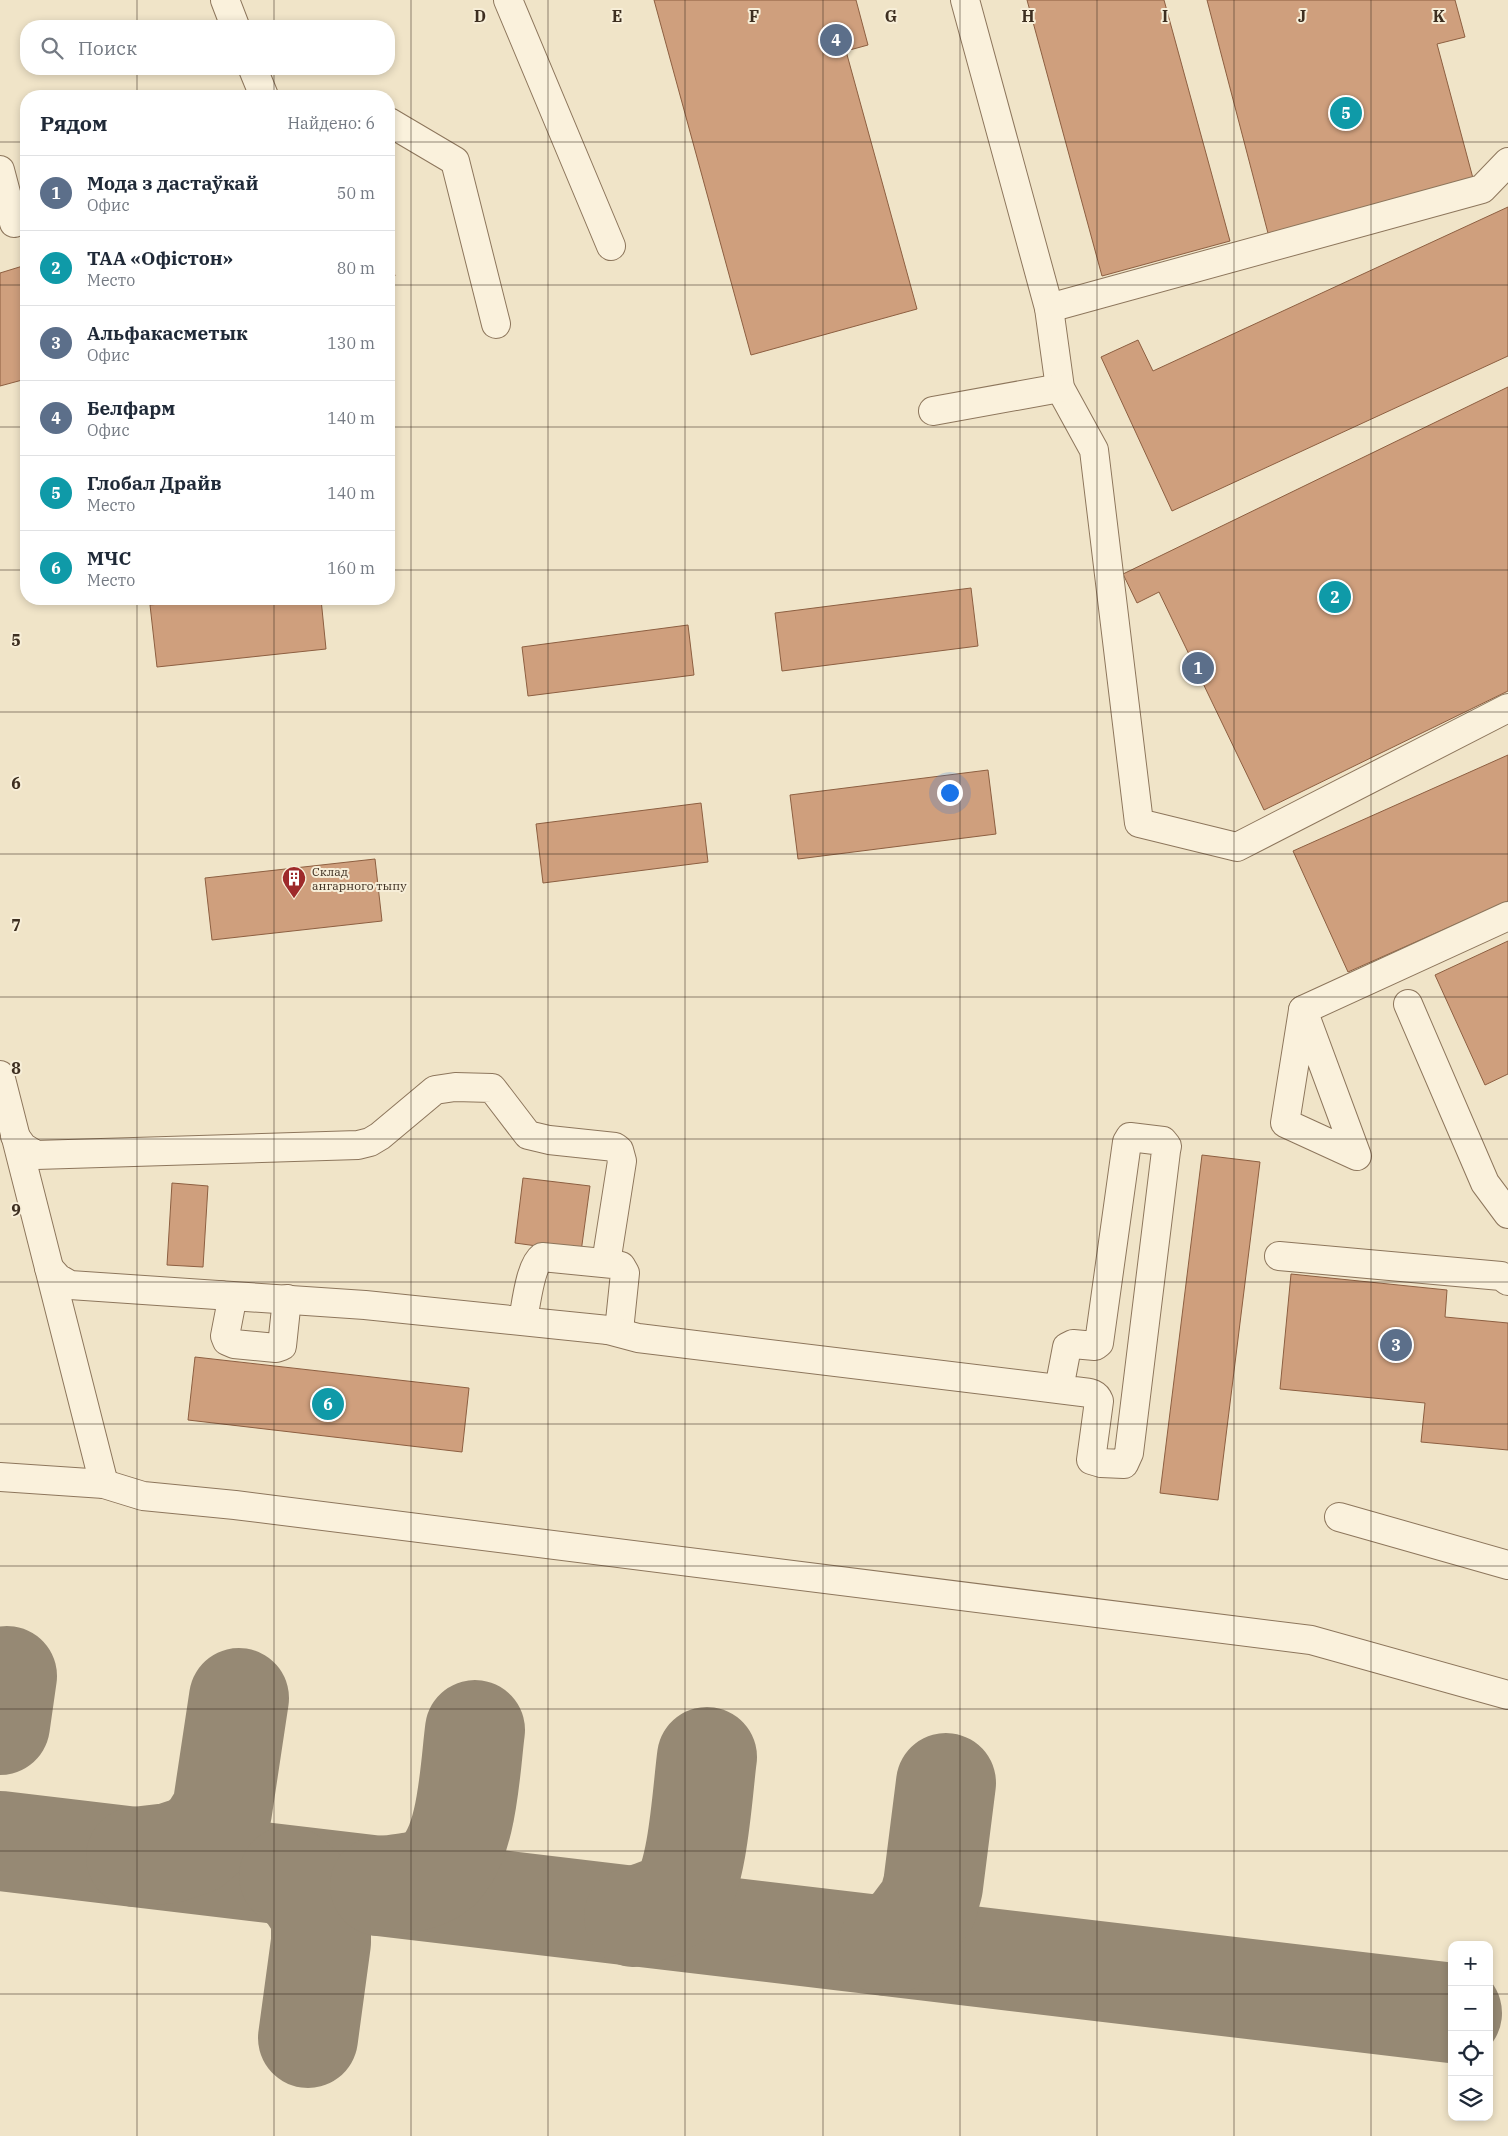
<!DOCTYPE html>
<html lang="ru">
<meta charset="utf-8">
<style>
body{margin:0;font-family:"IBM Plex Serif",serif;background:#f2f2f3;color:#1f2937}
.controls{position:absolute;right:15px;bottom:15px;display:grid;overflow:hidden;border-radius:10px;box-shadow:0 2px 8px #0003}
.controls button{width:45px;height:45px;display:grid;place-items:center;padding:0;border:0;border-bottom:1px solid #e0e1e3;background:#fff;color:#1f2937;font:25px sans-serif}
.you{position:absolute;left:949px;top:792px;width:18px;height:18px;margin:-12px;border:4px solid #fff;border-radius:50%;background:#1a73e8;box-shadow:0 0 0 8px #1a73e833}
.badge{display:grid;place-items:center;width:32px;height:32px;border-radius:50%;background:#9e2a2b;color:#fff;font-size:16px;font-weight:700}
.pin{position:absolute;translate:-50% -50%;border:2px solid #fff;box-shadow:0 1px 5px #0006}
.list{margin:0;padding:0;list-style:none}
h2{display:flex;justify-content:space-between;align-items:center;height:65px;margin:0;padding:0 20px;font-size:21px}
h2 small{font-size:16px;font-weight:400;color:#747a83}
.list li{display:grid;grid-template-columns:32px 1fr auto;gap:15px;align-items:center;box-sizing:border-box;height:75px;padding:0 20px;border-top:1px solid #e0e1e3}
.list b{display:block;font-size:19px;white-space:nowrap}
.list p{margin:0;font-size:16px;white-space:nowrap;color:#747a83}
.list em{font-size:16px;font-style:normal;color:#747a83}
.icon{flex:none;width:28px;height:28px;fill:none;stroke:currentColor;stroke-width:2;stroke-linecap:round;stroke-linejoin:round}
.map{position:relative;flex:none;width:1508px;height:2136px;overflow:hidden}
.search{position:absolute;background:#fff;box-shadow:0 2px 8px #0003;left:20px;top:20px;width:375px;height:55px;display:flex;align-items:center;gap:12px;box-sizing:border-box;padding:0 18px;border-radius:20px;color:#747a83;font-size:19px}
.panel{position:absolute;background:#fff;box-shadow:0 2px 8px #0003;left:20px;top:90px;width:375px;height:515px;border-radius:20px}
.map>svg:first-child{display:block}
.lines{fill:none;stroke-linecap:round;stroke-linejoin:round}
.taxiway{stroke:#968974;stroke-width:100}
.building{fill:#cf9f7d;stroke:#8d5f41}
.minor-casing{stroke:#8d765c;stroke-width:30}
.minor{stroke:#faf1dc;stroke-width:28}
.grid{fill:none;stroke:#3d2e20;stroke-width:1;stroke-opacity:0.55}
.labels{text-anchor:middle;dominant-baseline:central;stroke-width:4;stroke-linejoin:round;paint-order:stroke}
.poi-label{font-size:12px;fill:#3d2e20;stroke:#f7eed8;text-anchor:start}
.grid-label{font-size:16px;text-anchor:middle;font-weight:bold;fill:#3d2e20;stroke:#f7eed8;stroke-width:4;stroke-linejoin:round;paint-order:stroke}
</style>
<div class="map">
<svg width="1508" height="2136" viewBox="0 0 1508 2136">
<rect width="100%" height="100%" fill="#f0e4c8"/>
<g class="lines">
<g class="taxiway">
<polyline points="0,1725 7,1676"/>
<polyline points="0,1841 1452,2013"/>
<polyline points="136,1857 170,1853 194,1845 209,1832 222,1811 239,1698"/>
<polyline points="289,1876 306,1891 321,1914 321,1942 308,2038"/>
<path d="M380 1886C399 1884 421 1883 436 1872 468 1849 470 1767 475 1730"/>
<path d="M634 1917C650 1911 667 1907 679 1896 698 1879 703 1785 707 1757"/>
<polyline points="888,1946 910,1928 928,1904 933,1886 946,1783"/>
</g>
</g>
<g class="building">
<polygon points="654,0 856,0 868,45 846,51 917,309 751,355"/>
<polygon points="1027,0 1164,0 1230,241 1102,276"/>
<polygon points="1207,0 1455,0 1465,37 1437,44 1474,182 1269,237"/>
<polygon points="1508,207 1508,356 1172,511 1101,357 1138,340 1153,371"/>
<polygon points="389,254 395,276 389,278"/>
<polygon points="26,265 26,379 0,386 0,273"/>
<polygon points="1508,387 1508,691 1264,810 1159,592 1137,603 1123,574"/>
<polygon points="971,588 978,646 782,671 775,613"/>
<polygon points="210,599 321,599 326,649 157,667 150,605"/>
<polygon points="688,625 694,675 528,696 522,647"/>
<polygon points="1508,755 1508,901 1348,972 1293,851"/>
<polygon points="988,770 996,834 798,859 790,795"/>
<polygon points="701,803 708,862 543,883 536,824"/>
<polygon points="375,859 382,921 212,940 205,878"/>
<polygon points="1508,941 1508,1074 1485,1085 1435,975"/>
<polygon points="1202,1155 1260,1162 1218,1500 1160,1493"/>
<polygon points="523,1178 590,1186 581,1252 515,1243"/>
<polygon points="172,1183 208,1186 203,1267 167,1265"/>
<polygon points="1291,1274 1447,1290 1445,1317 1508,1323 1508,1450 1421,1442 1425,1403 1280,1389"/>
<polygon points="195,1357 469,1388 462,1452 188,1420"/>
</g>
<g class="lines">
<g class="minor-casing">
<g id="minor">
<polyline points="225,0 235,26"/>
<polyline points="508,0 611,246"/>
<polyline points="965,0 1049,308 1060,388 1094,450 1139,823 1237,847 1508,708"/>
<polyline points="253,69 264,96"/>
<polyline points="389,122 455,161 496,324"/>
<polyline points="0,170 14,223 26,219"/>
<polyline points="1049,308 1482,189 1508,162"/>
<polyline points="933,411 1060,388"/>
<polyline points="1408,1004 1485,1183 1508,1214"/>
<polygon points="1303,1010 1357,1156 1285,1123"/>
<polyline points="1303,1010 1508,916"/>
<polyline points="0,1075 104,1484"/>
<polyline points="15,1136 23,1147 36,1155 358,1145 370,1142 380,1136 435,1090 455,1087 492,1088 528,1135 549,1140 615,1147 619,1150 622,1161 606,1263"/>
<polyline points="1279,1256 1501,1276 1508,1281"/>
<path d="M49 1268 58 1278 70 1285 365 1305 608 1330 615 1329 620 1321 625 1273 621 1266 613 1264 542 1257C530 1266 526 1305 523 1320"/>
<polyline points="221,1295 229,1299 231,1305 225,1336 227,1341 234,1344 276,1348 282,1346 287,1299"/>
<path d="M608 1330 638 1338 1082 1392C1090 1393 1096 1393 1099 1401L1091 1460 1101 1463 1124 1464 1129 1453 1166 1151 1167 1146 1163 1141 1130 1137 1127 1142 1099 1343 1095 1346 1073 1344 1067 1347 1059 1389"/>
<polyline points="0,1477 104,1484 143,1496 235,1505 1311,1640 1508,1695"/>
<polyline points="1339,1517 1508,1565"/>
</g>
</g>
<use href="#minor" class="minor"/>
</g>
<path class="grid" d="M137 0V26M274 0V26M411 0V2136M548 0V2136M685 0V2136M823 0V2136M960 0V2136M1097 0V2136M1234 0V2136M1371 0V2136M137 69V96M274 69V96M0 142H26M389 142H1508M0 285H26M389 285H1508M0 427H26M389 427H1508M0 570H26M389 570H1508M137 599V2136M274 599V2136M0 712H1508M0 854H1508M0 997H1508M0 1139H1508M0 1282H1508M0 1424H1508M0 1566H1508M0 1709H1508M0 1851H1508M0 1994H1452M1489 1994H1508"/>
<defs>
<g id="building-pin" transform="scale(1.25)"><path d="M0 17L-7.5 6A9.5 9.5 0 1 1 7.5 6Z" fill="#9e2a2b" stroke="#f7eed8"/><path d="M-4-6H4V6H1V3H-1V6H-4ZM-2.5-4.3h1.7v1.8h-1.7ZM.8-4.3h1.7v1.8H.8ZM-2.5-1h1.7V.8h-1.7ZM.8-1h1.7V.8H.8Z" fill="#fff"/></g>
</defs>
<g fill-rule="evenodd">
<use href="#building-pin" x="294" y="878"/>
</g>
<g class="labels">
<g class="poi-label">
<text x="312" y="871">Склад<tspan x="312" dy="14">ангарного тыпу</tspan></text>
</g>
</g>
<g class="grid-label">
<text x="480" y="22">D</text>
<text x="617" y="22">E</text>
<text x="754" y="22">F</text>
<text x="891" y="22">G</text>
<text x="1028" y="22">H</text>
<text x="1165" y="22">I</text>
<text x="1302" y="22">J</text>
<text x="1439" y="22">K</text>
<text x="16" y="646">5</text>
<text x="16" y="789">6</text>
<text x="16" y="931">7</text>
<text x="16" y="1074">8</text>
<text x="16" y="1216">9</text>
</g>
</svg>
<div class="controls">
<button>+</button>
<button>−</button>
<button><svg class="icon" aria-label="locate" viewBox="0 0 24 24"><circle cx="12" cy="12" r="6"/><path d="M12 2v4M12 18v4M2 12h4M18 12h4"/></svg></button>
<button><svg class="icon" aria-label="layers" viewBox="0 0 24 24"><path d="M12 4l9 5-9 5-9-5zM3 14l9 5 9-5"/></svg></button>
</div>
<div class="you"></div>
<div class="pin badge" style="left:1198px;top:668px;background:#5c6f8a">1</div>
<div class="pin badge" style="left:1335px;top:597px;background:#0f9aa8">2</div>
<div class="pin badge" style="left:1396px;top:1345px;background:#5c6f8a">3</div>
<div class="pin badge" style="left:836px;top:40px;background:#5c6f8a">4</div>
<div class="pin badge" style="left:1346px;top:113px;background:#0f9aa8">5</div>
<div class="pin badge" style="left:328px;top:1404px;background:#0f9aa8">6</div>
<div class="search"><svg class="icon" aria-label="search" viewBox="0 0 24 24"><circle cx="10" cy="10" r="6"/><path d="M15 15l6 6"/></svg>Поиск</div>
<section class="panel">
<h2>Рядом<small>Найдено: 6</small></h2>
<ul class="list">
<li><span class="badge" style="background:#5c6f8a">1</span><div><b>Мода з дастаўкай</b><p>Офис</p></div><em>50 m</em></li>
<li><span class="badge" style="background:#0f9aa8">2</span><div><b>ТАА «Офістон»</b><p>Место</p></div><em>80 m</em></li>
<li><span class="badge" style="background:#5c6f8a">3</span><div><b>Альфакасметык</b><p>Офис</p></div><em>130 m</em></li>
<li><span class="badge" style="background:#5c6f8a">4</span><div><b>Белфарм</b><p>Офис</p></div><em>140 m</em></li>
<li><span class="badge" style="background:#0f9aa8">5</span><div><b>Глобал Драйв</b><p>Место</p></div><em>140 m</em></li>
<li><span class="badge" style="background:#0f9aa8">6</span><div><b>МЧС</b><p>Место</p></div><em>160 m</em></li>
</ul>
</section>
</div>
